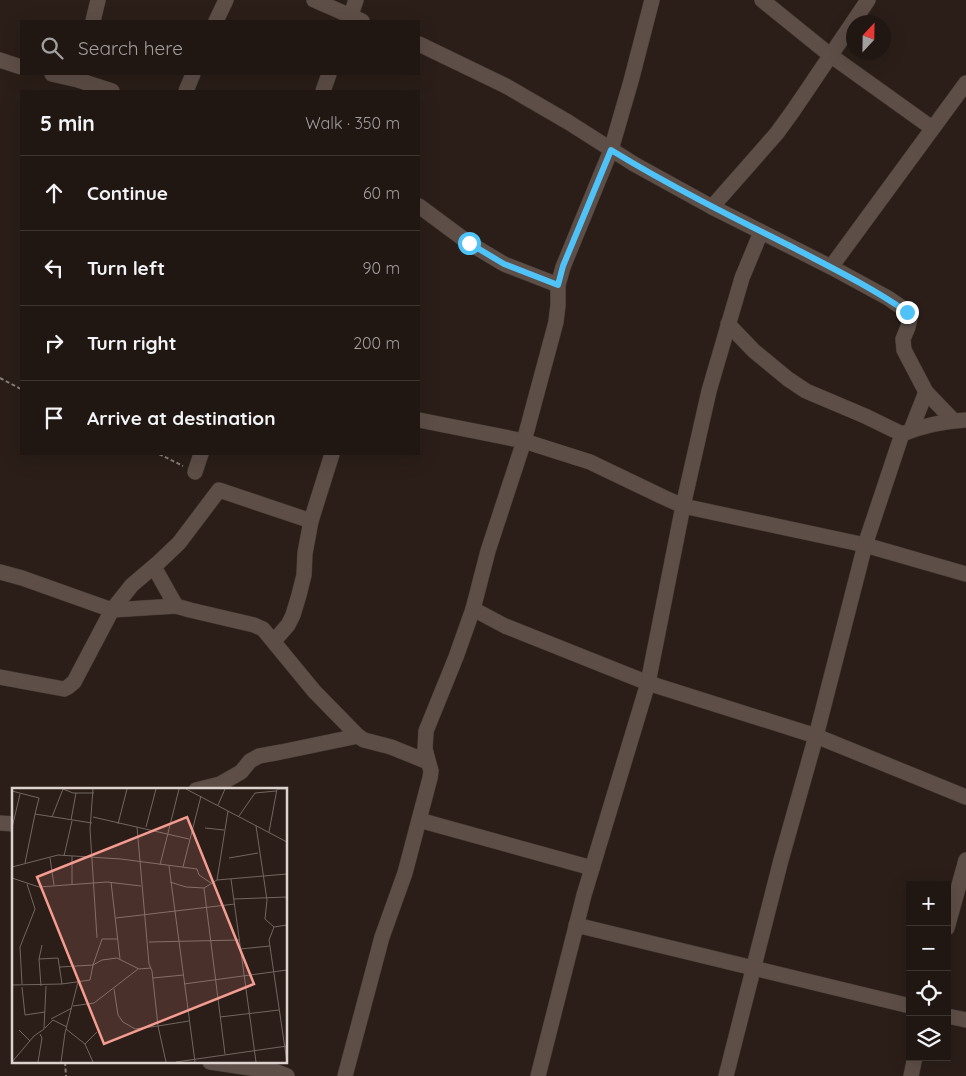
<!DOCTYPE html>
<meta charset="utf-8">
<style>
body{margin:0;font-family:Quicksand,sans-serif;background:#2d2320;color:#f1f3f6}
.controls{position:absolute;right:15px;bottom:15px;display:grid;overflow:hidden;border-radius:0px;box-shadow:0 5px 20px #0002}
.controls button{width:45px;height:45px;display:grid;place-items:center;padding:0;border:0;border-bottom:1px solid #3d3532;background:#201612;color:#f1f3f6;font:25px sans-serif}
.compass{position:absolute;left:846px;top:15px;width:45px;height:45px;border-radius:50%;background:#201612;box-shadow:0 5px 20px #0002;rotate:22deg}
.stop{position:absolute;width:15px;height:15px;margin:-11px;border:4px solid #4fc3f7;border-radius:50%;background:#fff}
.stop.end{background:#4fc3f7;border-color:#fff;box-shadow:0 1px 5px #0008}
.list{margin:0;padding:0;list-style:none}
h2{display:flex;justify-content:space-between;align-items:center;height:65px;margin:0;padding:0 20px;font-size:21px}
h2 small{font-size:16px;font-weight:400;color:#a29f9f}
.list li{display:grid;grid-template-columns:32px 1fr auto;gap:15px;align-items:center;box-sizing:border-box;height:75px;padding:0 20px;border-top:1px solid #3d3532}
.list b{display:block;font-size:19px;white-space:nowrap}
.list em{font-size:16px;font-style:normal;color:#a29f9f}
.icon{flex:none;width:28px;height:28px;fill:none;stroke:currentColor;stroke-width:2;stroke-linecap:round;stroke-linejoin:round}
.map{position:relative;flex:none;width:966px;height:1076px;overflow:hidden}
.search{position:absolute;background:#201612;box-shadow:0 5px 20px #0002;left:20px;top:20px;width:400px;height:55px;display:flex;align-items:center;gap:12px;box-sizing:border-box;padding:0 18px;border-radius:0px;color:#a29f9f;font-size:19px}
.panel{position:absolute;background:#201612;box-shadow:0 5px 20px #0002;left:20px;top:90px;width:400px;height:365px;border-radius:0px}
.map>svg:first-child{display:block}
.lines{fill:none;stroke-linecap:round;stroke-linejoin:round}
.minor-casing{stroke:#433934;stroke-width:16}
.path{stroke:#877c77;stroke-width:2;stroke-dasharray:4 2.5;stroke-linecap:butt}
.minor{stroke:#5d4e47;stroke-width:15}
.route{stroke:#4fc3f7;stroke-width:6}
.inset-road{fill:none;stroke:#726661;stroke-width:1}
.view{fill:#f59c91;fill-opacity:0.15;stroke:#f59c91;stroke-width:2.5}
.inset-edge{fill:none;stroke:#dcd3ce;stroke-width:2.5}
</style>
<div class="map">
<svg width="966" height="1076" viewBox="0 0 966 1076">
<rect width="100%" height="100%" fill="#2b1e18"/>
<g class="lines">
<g class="minor-casing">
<g id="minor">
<polyline points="314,0 362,21"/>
<polyline points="762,0 830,55 932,128"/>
<polyline points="93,21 98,0"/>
<polyline points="216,21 226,0"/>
<polyline points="349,21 356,0"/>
<polyline points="419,44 506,86 568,122 634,164 712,207 831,267 888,298 907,311 910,318 908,327 903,339 904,350 926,392 953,420"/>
<polyline points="0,60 21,67"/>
<polyline points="52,74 78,80 112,91"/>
<polyline points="186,91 193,74"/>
<polyline points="323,91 329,74"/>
<polyline points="419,206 469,243 504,264 558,285"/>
<polyline points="712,207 777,133 793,111 868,0"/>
<polyline points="831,267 966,83"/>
<path d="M728 324 754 351 788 379 806 391 865 416 902 434C922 426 945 421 966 420"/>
<polyline points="419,420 524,441 590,462 663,497 683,506 865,545 966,574"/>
<polyline points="911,430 926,392"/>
<polyline points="195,472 201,454"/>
<polyline points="154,567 176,606"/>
<polyline points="0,572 22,578 112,610 132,585 159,562 179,543 219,490 311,521"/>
<polyline points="473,609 505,626 648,683 816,736 966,797"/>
<polyline points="274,641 288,625 293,615 299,595 304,575 305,553 311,521 332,454"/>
<polyline points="0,677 64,689 68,687 74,682 112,610 176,606 190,610 254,625 263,629 314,691 358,736 364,740 391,747 428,762"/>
<polyline points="196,790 220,784 241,772 250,761 259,756 281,752 358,736"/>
<polyline points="419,820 592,868"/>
<polyline points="0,823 14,824"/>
<polyline points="576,925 910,1006"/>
<polyline points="947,928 966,860"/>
<polyline points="947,1016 966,1020"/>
<polyline points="210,1062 277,1072 287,1076"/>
<polyline points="345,1076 382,937 405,873 430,778 431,771 425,749 426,731 456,657 473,609 488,551 524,441 556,322 558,305 558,285 563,267 611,150 631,81 652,0"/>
<polyline points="538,1076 584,895 648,683 683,506 709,391 742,278 761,232"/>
<polyline points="726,1076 781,860 816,736 865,545 902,434"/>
<polyline points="911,1076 915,1057"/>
</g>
</g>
<g class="path">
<polyline points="0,378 21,389"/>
<polyline points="159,454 183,466"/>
<polyline points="65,1062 66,1076"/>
</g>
<use href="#minor" class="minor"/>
</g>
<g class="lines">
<path class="route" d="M469 243 504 264 558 285 563 266 611 150C670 186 732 217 794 248 832 268 871 287 907 312"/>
</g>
<g transform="translate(12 788)">
<rect width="275" height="275" fill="#2b1e18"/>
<path class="inset-road" d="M51 1 61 5H82M81 1 78 41 85 150M174 1 275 54M0 3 27 10 23 26M206 17 213 1M227 28 243 5 264 3M40 29 51 1M81 29 177 51M59 32 64 5M106 36 115 1M244 38 255 112 253 131 262 139 275 137M134 39 144 1M0 40 8 6M193 40 212 42M257 44 265 1H275M52 68 60 33M38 70 42 97M217 70 246 65M13 75 23 26 80 35M148 77 167 1M157 78 183 274M0 79 46 67 109 71 185 81 187 87 199 95M171 79 189 8M0 90 27 99 95 94 129 98M219 91 244 274M205 92 216 23M99 94 108 171M158 94 174 99 192 100 205 92 275 86M60 96V68M192 100 213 266M222 111 275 109M104 130 223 116M262 139 257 152 275 274M137 154 227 152M228 161 258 158M48 179 81 177 90 151H106M141 190 171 187M10 196 8 159 23 121 15 96M50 196 78 192 81 177 90 172 105 170 127 181 139 180M172 196 275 182M0 197 50 196 46 170 27 171M29 198 27 171 30 157M10 199 13 227 33 224M102 201 106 227 111 234 123 241 146 238 140 183 137 176 125 39M61 218 82 215 126 181M208 229 267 222M39 231 60 220M33 240 41 232 55 239M54 241 73 256 81 274M7 242 18 253M73 256 85 244M0 274 22 248 32 241 34 198M26 274 30 250 28 246M49 274 53 245 66 194M154 274 146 238 177 233M164 274 275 258"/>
<path class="view" d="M175 29 242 196 92 256 25 89Z"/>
<rect width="275" height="275" class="inset-edge"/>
</g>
</svg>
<div class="controls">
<button>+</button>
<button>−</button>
<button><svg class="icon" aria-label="locate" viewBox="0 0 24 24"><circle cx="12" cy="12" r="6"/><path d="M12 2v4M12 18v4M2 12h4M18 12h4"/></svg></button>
<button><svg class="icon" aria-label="layers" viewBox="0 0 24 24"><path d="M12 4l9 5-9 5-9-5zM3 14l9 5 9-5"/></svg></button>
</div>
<svg class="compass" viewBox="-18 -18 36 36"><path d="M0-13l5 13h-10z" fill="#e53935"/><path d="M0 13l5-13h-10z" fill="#a29f9f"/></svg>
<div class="stop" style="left:469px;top:243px"></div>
<div class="stop end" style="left:907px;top:312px"></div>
<div class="search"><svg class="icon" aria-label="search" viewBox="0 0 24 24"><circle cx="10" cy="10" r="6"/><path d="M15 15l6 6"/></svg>Search here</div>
<section class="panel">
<h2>5 min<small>Walk · 350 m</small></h2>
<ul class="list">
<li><svg class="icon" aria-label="ahead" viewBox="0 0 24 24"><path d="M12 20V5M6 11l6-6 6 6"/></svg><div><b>Continue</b></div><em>60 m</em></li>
<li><svg class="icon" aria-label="left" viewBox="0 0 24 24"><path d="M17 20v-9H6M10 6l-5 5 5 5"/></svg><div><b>Turn left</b></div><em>90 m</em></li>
<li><svg class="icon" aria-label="right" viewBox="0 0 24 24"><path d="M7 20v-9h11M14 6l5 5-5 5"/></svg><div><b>Turn right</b></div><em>200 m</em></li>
<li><svg class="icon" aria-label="arrive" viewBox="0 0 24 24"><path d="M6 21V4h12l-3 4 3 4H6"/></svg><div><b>Arrive at destination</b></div></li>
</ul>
</section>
</div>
